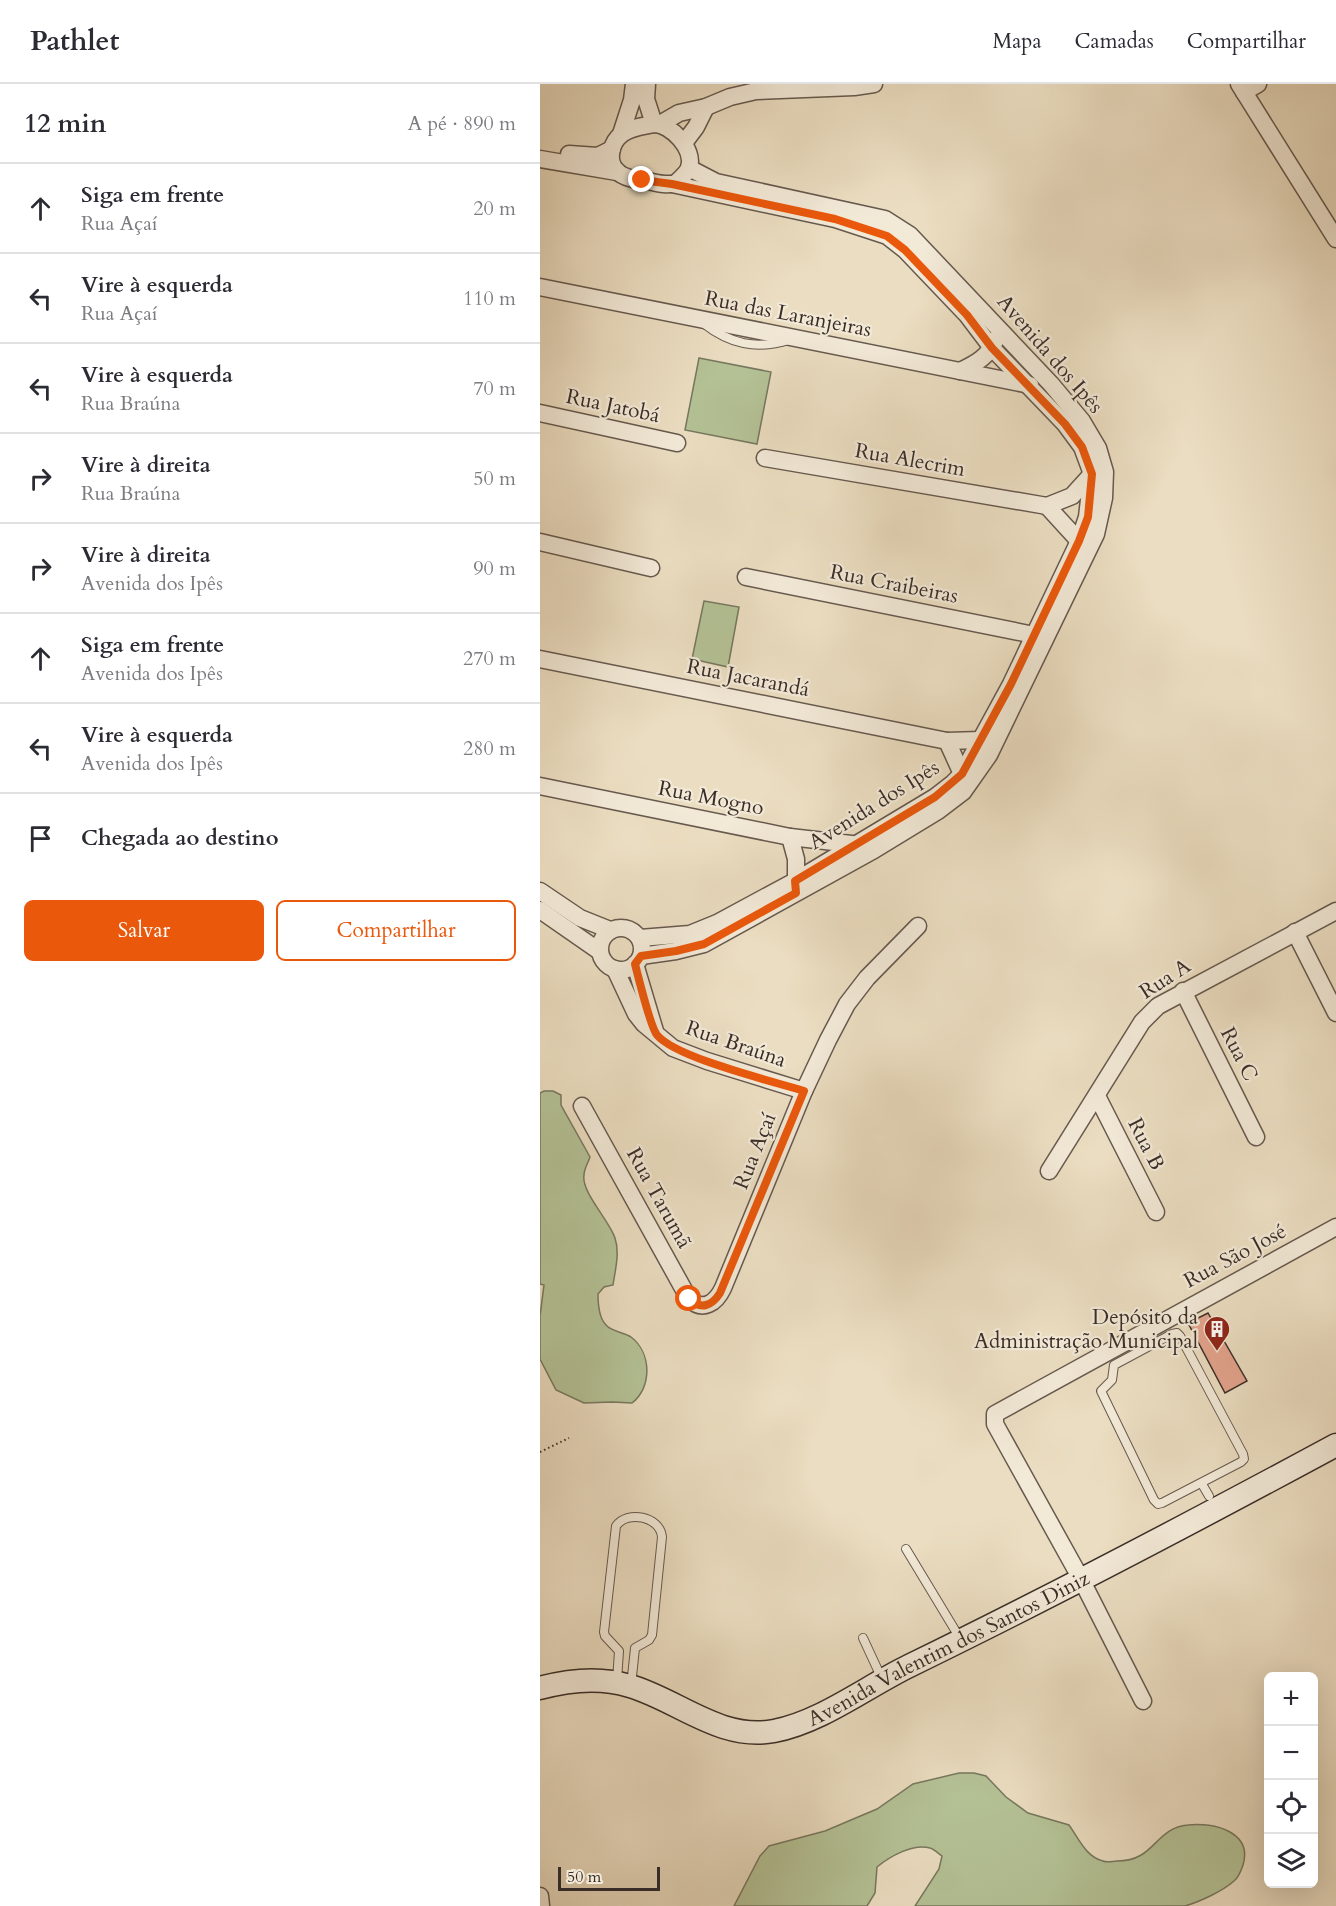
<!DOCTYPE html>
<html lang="pt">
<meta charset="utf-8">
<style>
body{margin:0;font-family:Cardo,serif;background:#f2f2f3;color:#2b2b33}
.controls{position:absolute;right:18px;bottom:18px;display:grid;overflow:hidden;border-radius:9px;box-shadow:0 6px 24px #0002}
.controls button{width:54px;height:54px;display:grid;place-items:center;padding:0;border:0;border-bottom:2px solid #e1e1e2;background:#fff;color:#2b2b33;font:30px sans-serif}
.scale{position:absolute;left:18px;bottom:15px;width:102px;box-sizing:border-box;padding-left:6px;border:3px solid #3a2d28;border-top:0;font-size:16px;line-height:21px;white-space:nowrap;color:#3a2d28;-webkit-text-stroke:4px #f2e9d7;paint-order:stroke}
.stop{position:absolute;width:18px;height:18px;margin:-14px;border:4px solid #ea580c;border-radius:50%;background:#fff}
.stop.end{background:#ea580c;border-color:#fff;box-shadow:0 2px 6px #0008}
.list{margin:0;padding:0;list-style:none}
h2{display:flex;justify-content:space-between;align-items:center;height:78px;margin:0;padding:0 24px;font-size:26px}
h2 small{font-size:20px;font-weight:400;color:#7c7c81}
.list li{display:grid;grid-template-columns:39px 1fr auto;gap:18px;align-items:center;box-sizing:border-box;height:90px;padding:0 24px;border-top:2px solid #e1e1e2}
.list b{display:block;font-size:22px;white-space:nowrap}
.list p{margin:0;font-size:20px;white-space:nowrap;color:#7c7c81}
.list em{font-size:20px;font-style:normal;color:#7c7c81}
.actions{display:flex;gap:12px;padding:18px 24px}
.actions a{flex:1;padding:14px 0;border:2px solid #ea580c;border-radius:9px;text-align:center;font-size:21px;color:#ea580c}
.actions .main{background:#ea580c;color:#fff}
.icon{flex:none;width:33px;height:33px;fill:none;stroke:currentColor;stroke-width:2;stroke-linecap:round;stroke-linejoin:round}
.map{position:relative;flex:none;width:796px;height:1822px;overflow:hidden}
header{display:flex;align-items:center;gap:36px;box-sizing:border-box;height:84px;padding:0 30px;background:#fff;border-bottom:2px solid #e1e1e2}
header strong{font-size:28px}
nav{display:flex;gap:33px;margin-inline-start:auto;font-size:21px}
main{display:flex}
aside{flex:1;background:#fff}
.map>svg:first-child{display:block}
.green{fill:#b4c296;stroke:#77785f;stroke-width:1.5}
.building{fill:#e4a48e;stroke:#3a2d28;stroke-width:1.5}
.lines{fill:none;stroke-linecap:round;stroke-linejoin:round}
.lane-casing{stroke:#66594e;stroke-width:10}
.street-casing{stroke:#66594e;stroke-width:19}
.secondary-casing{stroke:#3a2d28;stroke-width:25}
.path{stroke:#3a2d28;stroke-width:2;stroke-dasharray:1.5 3;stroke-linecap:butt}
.lane{stroke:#f2e9d7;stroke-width:8}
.street{stroke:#f2e9d7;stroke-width:16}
.secondary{stroke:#f2e9d7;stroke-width:22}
.route{stroke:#ea580c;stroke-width:8}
.labels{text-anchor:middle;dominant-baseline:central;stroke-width:4.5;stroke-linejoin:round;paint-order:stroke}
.street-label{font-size:21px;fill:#3a2d28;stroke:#f2e9d7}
.poi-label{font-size:21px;fill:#3a2d28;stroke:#f2e9d7;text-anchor:end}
</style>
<header>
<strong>Pathlet</strong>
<nav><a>Mapa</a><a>Camadas</a><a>Compartilhar</a></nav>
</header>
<main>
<aside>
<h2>12 min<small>A pé · 890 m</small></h2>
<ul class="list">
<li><svg class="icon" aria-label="ahead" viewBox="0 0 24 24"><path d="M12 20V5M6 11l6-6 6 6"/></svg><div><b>Siga em frente</b><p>Rua Açaí</p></div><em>20 m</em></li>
<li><svg class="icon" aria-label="left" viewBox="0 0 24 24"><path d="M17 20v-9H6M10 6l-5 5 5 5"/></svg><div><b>Vire à esquerda</b><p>Rua Açaí</p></div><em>110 m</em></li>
<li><svg class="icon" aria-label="left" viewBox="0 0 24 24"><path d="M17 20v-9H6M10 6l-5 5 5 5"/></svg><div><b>Vire à esquerda</b><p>Rua Braúna</p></div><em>70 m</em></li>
<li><svg class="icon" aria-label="right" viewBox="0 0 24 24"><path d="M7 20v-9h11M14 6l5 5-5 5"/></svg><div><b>Vire à direita</b><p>Rua Braúna</p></div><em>50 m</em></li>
<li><svg class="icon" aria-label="right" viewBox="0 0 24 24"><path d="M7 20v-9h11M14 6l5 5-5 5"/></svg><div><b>Vire à direita</b><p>Avenida dos Ipês</p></div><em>90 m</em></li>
<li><svg class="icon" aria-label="ahead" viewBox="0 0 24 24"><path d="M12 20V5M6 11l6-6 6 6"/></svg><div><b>Siga em frente</b><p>Avenida dos Ipês</p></div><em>270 m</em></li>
<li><svg class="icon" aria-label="left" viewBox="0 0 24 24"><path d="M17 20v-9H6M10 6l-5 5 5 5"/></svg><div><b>Vire à esquerda</b><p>Avenida dos Ipês</p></div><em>280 m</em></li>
<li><svg class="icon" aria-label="arrive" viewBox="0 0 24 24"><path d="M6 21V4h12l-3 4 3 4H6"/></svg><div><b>Chegada ao destino</b></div></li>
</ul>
<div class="actions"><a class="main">Salvar</a><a>Compartilhar</a></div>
</aside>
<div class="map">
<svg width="796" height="1822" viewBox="0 0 796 1822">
<rect width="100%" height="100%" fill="#ebddc1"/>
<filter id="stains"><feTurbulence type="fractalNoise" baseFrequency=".00333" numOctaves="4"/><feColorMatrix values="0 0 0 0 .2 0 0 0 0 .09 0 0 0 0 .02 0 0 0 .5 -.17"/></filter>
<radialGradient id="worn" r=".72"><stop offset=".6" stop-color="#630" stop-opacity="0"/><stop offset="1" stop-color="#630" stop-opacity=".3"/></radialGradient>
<g class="green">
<polygon points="159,274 231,288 217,360 145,346"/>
<polygon points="164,517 199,523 188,583 152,575"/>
<path d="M4 1007H13L21 1011V1021L50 1073C48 1079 44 1085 44 1091 41 1108 69 1136 75 1154 80 1169 75 1187 73 1201L64 1203 58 1210C58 1220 59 1234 66 1241 72 1248 84 1248 91 1253 112 1269 112 1304 92 1319L72 1318 44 1319 16 1306 0 1275V1232L4 1201 0 1200V1009Z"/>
<path d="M419 1689H434L446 1692 466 1713 488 1729 529 1741C539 1755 546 1773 563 1777 567 1779 573 1777 577 1777 616 1777 614 1744 648 1741 674 1738 713 1748 703 1781 701 1787 698 1794 694 1797 683 1807 659 1818 645 1822H375L399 1785 402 1772C399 1770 394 1765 390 1764 373 1759 349 1773 337 1783L335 1809 327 1822H194L220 1772 229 1762 285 1747 337 1725 373 1700Z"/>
</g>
<polygon class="building" points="668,1229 707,1297 685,1309 648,1239"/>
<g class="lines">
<g class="lane-casing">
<g id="lane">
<path d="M163 239C190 260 216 266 249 256"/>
<polygon points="637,1249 640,1252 703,1370 704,1375 701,1378 622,1419 618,1420 614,1416 561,1307 572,1296 574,1281 632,1250"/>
<polyline points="662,1400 669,1412"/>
<polyline points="366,1465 421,1556"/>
<polyline points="323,1554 342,1595"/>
<path d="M77 1597 79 1567 65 1552 64 1548 76 1442C87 1426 120 1432 122 1453L112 1551 109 1556 95 1564 91 1602"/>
</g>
</g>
<g class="street-casing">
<g id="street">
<polyline points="107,0 106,15 114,40"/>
<polyline points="699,0 796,155"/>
<polyline points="704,8 718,0"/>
<path d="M114 40C131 40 155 65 149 84 147 89 140 95 136 99 127 102 117 99 108 97 99 96 84 95 77 87 66 77 71 58 82 50 91 43 104 42 114 40Z"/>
<polyline points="120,40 139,29 166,23 190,13 216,7 314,3 334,0"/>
<polyline points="81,50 92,16 94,0"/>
<polyline points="144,59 156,43 166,23"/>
<polyline points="29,70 58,72 72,65"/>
<polyline points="0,75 77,88"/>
<polyline points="0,203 490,301"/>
<path d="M420 287C437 279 449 272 456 255"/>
<polyline points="0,329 137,359"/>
<polyline points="225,374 507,422 532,412 552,390"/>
<polyline points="507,422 539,457"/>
<polyline points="0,458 111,484"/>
<polyline points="206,493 494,551"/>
<polyline points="0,575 407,657 440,656"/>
<polyline points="407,657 422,690"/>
<polyline points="0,702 250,753 320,761"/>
<polyline points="250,753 256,775 256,805"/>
<polyline points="0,807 40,834 70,846"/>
<polyline points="0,826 59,867"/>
<circle cx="81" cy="865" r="21"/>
<polyline points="755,848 796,929"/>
<polyline points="100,854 150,850 177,839 255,797 395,713 413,699 422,690 471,600 539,457 547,433 552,390 542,363 525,340 452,264 427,231 365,166 347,152 295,135 132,100"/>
<polyline points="101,872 136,867 164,860 334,766 398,727 423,708 449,671 556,450 564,414 565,388 558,364 542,337 511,300 370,151 345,135 176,98 149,84"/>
<polyline points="95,880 115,947"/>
<polyline points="75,885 96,930 104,940 133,964 167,977 264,1007"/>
<polyline points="643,907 716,1053"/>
<polyline points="557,1012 616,1128"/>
<path d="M42 1022 149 1215C163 1228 176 1219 183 1204L264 1007 288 956 307 920 327 894 378 842"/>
<polyline points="509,1087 602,938 618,922 796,827"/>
<polyline points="603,1617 541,1495 455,1340 455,1330 796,1143"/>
<polyline points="0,1812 1,1822"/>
</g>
</g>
<g class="secondary-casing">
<g id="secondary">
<path id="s1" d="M0 1604C29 1596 61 1593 90 1602 138 1616 180 1657 234 1647 281 1638 326 1603 369 1582 513 1512 655 1437 796 1361"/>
</g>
</g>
<polyline class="path" points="0,1368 29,1354"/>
<use href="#lane" class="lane"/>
<use href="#street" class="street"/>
<use href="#secondary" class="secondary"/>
</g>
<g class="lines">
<path class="route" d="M102 96 132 100 295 135 347 152 365 166 427 231 452 264 525 340 542 363 552 390 548 433 539 457 471 600 422 690 395 713 255 797 256 809 164 860 136 867 101 872 95 880C98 892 111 944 117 951 136 974 232 997 264 1007L180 1209C172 1222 161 1226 149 1215"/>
</g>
<defs>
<g id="building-pin" transform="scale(1.35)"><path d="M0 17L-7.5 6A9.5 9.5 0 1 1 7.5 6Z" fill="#8f2418" stroke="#f2e9d7"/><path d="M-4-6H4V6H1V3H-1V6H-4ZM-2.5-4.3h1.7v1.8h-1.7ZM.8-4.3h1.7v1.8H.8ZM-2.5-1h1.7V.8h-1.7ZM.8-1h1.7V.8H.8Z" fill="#fff"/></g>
</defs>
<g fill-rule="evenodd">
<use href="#building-pin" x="677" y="1245"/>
</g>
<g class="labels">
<g class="street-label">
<text transform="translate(248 230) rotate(11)">Rua das Laranjeiras</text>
<text transform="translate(510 270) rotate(49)">Avenida dos Ipês</text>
<text transform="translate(73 322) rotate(12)">Rua Jatobá</text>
<text transform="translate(370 376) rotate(10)">Rua Alecrim</text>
<text transform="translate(354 500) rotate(11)">Rua Craibeiras</text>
<text transform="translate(208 594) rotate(11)">Rua Jacarandá</text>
<text transform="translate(171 714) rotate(11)">Rua Mogno</text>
<text transform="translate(334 721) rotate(-32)">Avenida dos Ipês</text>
<text transform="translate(625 895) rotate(-33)">Rua A</text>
<text transform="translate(196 960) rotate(19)">Rua Braúna</text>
<text transform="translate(699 970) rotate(63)">Rua C</text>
<text transform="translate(606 1060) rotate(63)">Rua B</text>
<text transform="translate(215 1067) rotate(-68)">Rua Açaí</text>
<text transform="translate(119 1114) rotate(61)">Rua Tarumã</text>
<text transform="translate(695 1172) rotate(-28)">Rua São José</text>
<text stroke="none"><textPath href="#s1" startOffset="438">Avenida Valentim dos Santos Diniz</textPath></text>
</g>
<g class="poi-label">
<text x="658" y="1233">Depósito da<tspan x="658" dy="24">Administração Municipal</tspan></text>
</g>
</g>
<rect width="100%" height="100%" filter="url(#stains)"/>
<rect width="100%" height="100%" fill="url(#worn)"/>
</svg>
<div class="controls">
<button>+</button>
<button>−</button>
<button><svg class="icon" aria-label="locate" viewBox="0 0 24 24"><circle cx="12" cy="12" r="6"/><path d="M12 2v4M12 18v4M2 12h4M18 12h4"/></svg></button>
<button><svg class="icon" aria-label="layers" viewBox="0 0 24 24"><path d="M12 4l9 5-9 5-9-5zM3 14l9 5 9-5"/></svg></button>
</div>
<div class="scale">50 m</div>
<div class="stop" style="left:149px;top:1215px"></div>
<div class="stop end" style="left:102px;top:96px"></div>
</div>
</main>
